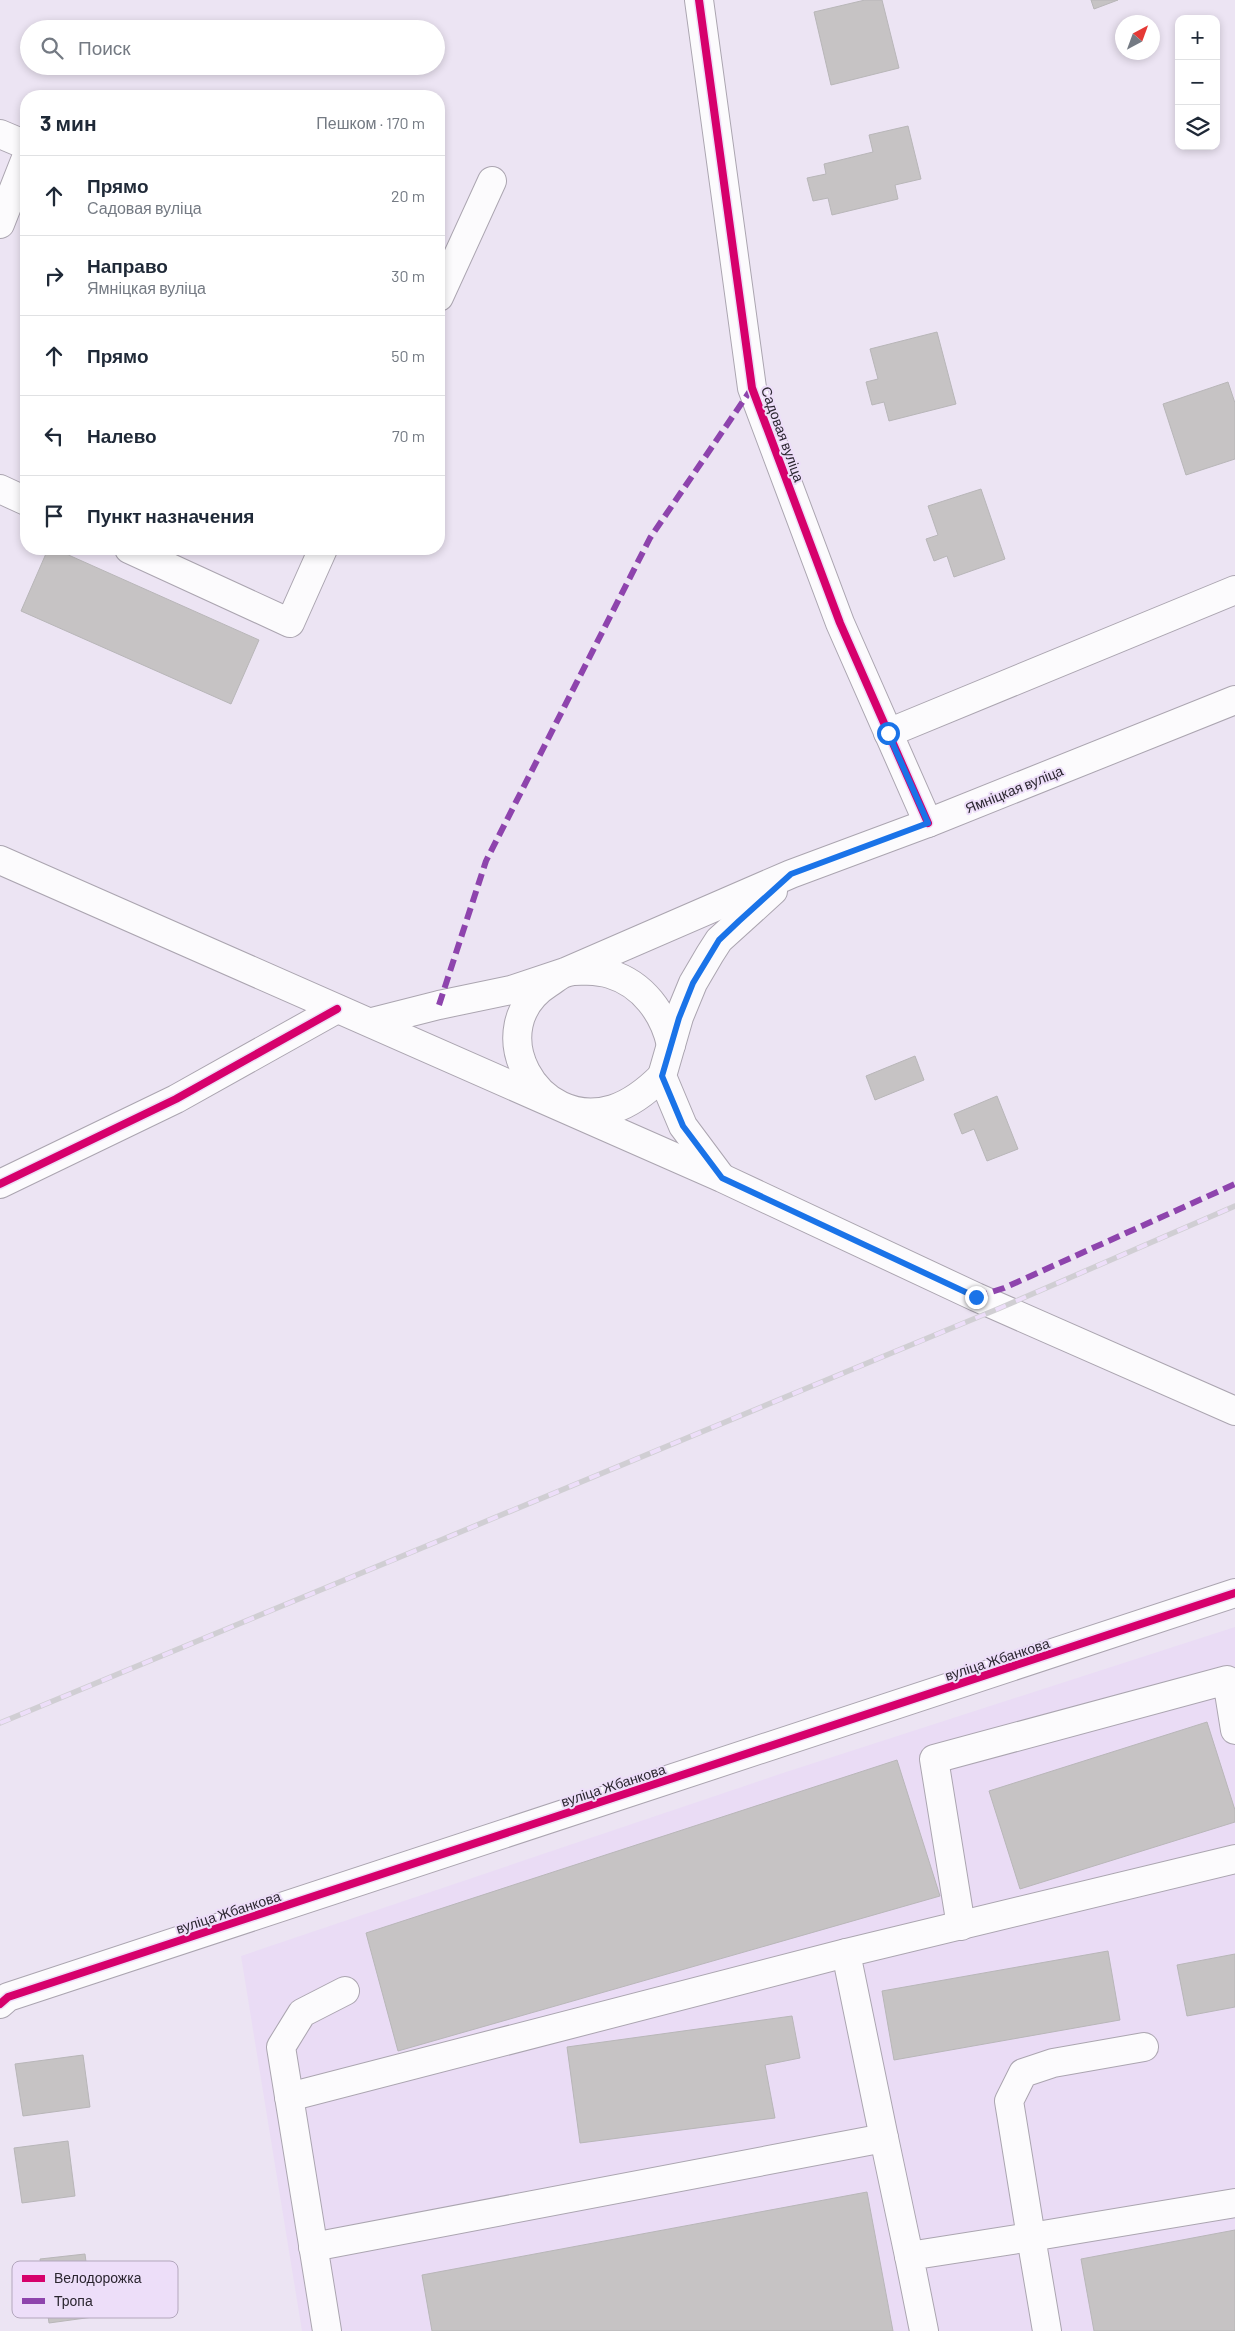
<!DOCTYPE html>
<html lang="ru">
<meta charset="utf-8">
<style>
body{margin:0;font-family:Barlow,sans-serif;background:#f6f6f7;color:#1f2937}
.controls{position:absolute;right:15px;top:15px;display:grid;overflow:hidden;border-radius:10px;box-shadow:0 2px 8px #0003}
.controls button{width:45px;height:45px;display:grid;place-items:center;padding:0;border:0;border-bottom:1px solid #e0e1e3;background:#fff;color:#1f2937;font:25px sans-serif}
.compass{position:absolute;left:1115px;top:15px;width:45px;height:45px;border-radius:50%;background:#fff;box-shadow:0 2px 8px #0003;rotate:41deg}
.stop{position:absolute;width:15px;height:15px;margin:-11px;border:4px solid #1a73e8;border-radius:50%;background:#fff}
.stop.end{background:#1a73e8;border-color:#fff;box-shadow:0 1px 5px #0008}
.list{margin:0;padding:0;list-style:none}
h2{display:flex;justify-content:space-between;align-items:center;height:65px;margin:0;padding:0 20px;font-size:21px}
h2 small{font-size:16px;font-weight:400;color:#747a83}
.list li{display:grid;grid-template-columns:32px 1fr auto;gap:15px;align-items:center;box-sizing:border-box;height:80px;padding:0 20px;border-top:1px solid #e0e1e3}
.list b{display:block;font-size:19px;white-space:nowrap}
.list p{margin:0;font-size:16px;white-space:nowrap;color:#747a83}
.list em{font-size:16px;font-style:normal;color:#747a83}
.icon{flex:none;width:28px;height:28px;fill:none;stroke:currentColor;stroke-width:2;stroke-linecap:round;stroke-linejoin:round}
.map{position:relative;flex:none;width:1235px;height:2331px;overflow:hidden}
.search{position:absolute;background:#fff;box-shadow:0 2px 8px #0003;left:20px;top:20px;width:425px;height:55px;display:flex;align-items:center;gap:12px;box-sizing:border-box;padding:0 18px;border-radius:28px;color:#747a83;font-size:19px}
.panel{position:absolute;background:#fff;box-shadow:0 2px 8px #0003;left:20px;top:90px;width:425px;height:465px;border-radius:20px}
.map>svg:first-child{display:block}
.built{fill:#eadcf5}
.building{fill:#c6c3c4;stroke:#b8b6b8}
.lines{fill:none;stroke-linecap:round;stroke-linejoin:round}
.minor-casing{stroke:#aba5b0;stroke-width:30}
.major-casing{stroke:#aba5b0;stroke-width:30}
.minor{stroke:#fcfbfd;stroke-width:28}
.major{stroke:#fcfbfd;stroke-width:28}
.rail-casing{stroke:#d0ced3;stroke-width:5.5}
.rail{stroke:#eddef9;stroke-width:4;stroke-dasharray:11;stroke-linecap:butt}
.quiet{stroke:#8e44ad;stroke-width:6;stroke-dasharray:12 6;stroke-linecap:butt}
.cycleway-casing{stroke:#eddef9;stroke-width:11}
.cycleway{stroke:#d6006c;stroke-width:8}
.route{stroke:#1a73e8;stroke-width:6}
.labels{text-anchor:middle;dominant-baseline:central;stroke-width:4;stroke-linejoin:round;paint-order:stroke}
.street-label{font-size:14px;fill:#2b2630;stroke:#eddef9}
.key{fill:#eddef9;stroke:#b3a7bd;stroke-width:1}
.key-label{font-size:14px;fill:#2b2630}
</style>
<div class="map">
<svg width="1235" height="2331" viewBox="0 0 1235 2331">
<rect width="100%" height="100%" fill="#ece4f3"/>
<polygon class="built" points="1235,1627 1235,2331 302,2331 241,1956 783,1773"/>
<g class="building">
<polygon points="865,0 882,0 899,68 831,85 814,12"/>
<polygon points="1091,0 1118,0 1094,9"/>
<polygon points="908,126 921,179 895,185 898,199 832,215 828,198 813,201 807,178 826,174 824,164 873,152 869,135"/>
<polygon points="937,332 956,404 889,421 884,402 872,405 866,382 878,379 870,349"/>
<polygon points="1228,382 1235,403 1235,459 1186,475 1163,404"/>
<polygon points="981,489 1005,559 954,577 947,556 934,561 926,539 938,535 928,506"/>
<polygon points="48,549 55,549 259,640 231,704 21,611"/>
<polygon points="915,1056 924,1080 875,1100 866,1076"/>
<polygon points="997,1096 1018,1149 987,1161 974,1129 962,1134 954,1114"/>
<polygon points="1207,1722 1235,1810 1235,1822 1020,1889 989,1791"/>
<polygon points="897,1760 940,1896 398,2051 366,1933"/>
<polygon points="1108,1951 1120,2020 894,2060 882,1991"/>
<polygon points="1235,1954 1235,2007 1187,2016 1177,1965"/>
<polygon points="792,2016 800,2058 765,2065 775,2118 580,2143 567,2047"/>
<polygon points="83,2055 90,2107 23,2116 15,2064"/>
<polygon points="68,2141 75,2196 22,2203 14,2148"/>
<polygon points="867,2192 893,2331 432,2331 422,2275"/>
<polygon points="1235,2230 1235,2331 1094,2331 1081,2259"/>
<polygon points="85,2254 93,2317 49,2323 40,2259"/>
</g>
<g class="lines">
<g class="minor-casing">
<g id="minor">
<polyline points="699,0 752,388 840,623 928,823"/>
<polyline points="0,134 26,145"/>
<polyline points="0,224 26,158"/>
<polyline points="439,297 492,181"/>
<polyline points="0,489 26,501"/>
<polyline points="129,549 290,623 323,549"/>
<polyline points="888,733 1235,590"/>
<polyline points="0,1184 176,1099 337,1009"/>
<polyline points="961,1926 934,1759 1227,1680 1235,1730"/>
<polyline points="0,2004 8,1997 1235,1593"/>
<polyline points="289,2097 846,1953"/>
<polyline points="884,2138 909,2256"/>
<polyline points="313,2247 884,2138 846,1953 1235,1859"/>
<polyline points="327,2331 281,2047 302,2013 345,1991"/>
<polyline points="924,2331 909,2256 1031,2237 1009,2101 1023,2073 1053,2063 1144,2047"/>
<polyline points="1047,2331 1031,2237 1235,2203"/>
</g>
</g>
<g class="major-casing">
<g id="major">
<polyline points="0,860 722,1178 976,1297 1235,1411"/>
<polyline points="372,1022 439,1005 511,990 565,972 791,874 928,823 1235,700"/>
<path d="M662 1076C648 1090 632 1103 613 1109 536 1133 479 1027 549 983 554 980 559 975 565 973 575 969 600 971 610 974 643 984 664 1013 671 1045"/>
<polyline points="721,1177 683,1126 662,1076 679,1017 693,983 710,954 719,940 773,891"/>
</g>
</g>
<use href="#minor" class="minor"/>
<use href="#major" class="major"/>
<g class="rail-casing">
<polyline id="rail" points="0,1723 1000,1308 1235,1206"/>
</g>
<use href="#rail" class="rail"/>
<g class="quiet">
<polyline points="439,1005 486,861 650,538 752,388"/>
<polyline points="976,1297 1004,1288 1235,1184"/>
</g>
<g class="cycleway-casing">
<g id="cycleway">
<polyline points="699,0 752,388 840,623 928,823"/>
<polyline points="0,1184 176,1099 337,1009"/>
<polyline points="0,2004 8,1997 1235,1593"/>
</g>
</g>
<use href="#cycleway" class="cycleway"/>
</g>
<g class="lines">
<polyline class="route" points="888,733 928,823 791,874 739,921 719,940 693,983 679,1018 662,1076 683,1126 722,1178 976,1297"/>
</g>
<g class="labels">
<g class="street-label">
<text transform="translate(783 434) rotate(70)">Садовая вуліца</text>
<text transform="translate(1014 789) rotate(-22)">Ямніцкая вуліца</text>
<text transform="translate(997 1659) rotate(-18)">вуліца Жбанкова</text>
<text transform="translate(613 1785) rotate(-18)">вуліца Жбанкова</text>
<text transform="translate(228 1912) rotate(-18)">вуліца Жбанкова</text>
</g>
</g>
<rect x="12" y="2261" width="166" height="57" rx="8" class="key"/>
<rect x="22" y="2275" width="23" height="7" fill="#d6006c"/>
<rect x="22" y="2298" width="23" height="6" fill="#8e44ad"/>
<g class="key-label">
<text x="54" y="2283">Велодорожка</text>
<text x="54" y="2306">Тропа</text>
</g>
</svg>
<div class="controls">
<button>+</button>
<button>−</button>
<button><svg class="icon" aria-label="layers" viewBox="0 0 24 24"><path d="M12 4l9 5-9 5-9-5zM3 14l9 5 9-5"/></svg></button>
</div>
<svg class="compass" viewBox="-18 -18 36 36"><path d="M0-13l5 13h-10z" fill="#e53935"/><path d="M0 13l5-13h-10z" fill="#747a83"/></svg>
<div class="stop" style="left:888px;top:733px"></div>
<div class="stop end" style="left:976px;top:1297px"></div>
<div class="search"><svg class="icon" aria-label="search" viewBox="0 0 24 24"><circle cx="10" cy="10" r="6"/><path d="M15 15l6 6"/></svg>Поиск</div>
<section class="panel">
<h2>3 мин<small>Пешком · 170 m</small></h2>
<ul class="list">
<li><svg class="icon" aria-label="ahead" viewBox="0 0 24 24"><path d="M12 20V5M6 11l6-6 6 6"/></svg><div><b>Прямо</b><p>Садовая вуліца</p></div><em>20 m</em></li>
<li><svg class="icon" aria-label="right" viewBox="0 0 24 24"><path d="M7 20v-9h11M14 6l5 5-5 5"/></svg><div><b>Направо</b><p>Ямніцкая вуліца</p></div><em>30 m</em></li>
<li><svg class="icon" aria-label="ahead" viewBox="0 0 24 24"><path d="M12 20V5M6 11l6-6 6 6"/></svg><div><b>Прямо</b></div><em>50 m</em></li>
<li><svg class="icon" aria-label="left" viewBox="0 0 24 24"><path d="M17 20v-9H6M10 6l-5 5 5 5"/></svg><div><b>Налево</b></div><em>70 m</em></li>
<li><svg class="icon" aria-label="arrive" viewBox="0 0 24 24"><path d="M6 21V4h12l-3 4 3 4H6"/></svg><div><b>Пункт назначения</b></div></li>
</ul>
</section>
</div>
